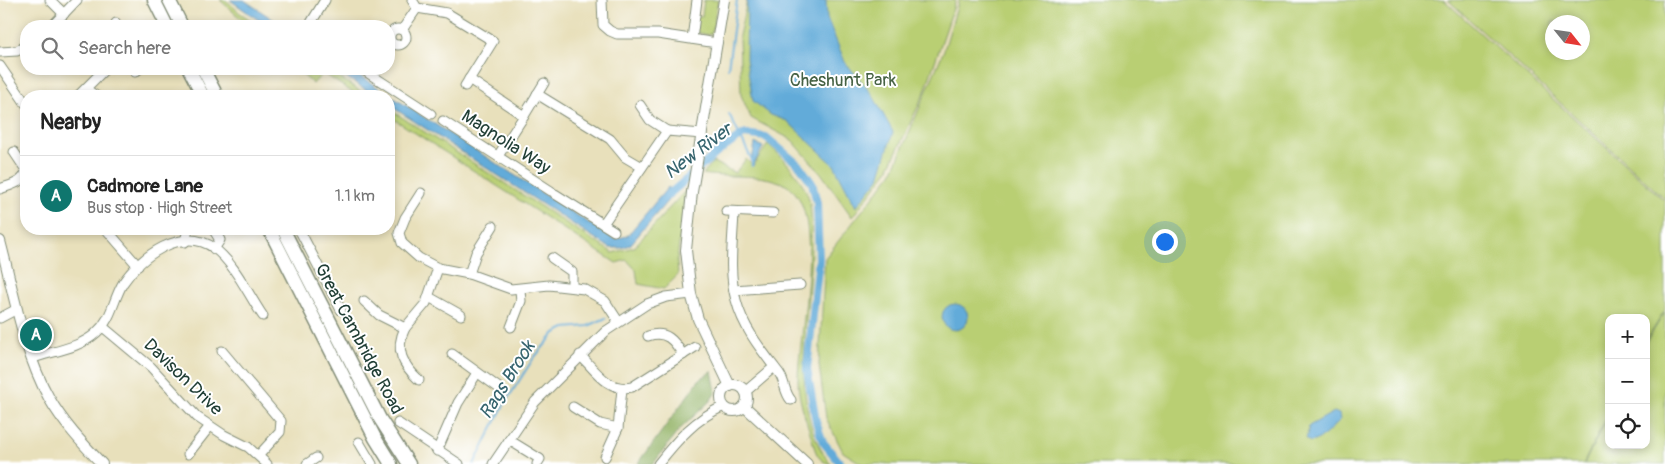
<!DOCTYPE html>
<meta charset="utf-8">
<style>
body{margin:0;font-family:Pangolin,sans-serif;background:#f2f2f2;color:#222}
.controls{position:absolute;right:15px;bottom:15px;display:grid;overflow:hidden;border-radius:10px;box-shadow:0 2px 8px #0003}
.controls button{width:45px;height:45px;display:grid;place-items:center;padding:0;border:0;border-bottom:1px solid #e0e0e0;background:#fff;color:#222;font:25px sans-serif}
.compass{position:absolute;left:1545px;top:15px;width:45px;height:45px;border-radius:50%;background:#fff;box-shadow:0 2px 8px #0003;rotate:120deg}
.you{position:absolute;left:1164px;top:241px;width:18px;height:18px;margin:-12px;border:4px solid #fff;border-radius:50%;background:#1a73e8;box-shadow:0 0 0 8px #1a73e833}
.badge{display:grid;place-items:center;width:32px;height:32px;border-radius:50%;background:#0f766e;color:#fff;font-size:16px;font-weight:700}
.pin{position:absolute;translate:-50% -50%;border:2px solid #fff;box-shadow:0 1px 5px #0006}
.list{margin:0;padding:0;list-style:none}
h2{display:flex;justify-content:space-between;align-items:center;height:65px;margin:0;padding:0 20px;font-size:21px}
h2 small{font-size:16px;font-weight:400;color:#767676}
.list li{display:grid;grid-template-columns:32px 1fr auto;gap:15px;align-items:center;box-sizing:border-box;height:80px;padding:0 20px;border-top:1px solid #e0e0e0}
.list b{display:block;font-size:19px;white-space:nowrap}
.list p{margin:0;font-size:16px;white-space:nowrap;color:#767676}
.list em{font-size:16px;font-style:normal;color:#767676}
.icon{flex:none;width:28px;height:28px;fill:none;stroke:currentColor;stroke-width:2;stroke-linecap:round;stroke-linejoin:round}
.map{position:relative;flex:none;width:1665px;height:464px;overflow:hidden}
.search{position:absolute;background:#fff;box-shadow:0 2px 8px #0003;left:20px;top:20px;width:375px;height:55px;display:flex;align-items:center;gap:12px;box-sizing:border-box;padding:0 18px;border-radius:20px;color:#767676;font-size:19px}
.panel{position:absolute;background:#fff;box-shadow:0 2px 8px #0003;left:20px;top:90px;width:375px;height:145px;border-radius:20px}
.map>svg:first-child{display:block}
.green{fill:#b9cf73;stroke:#6c8654;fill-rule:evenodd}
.forest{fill:#92b265;stroke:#58784c}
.water{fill:#62abd9;stroke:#407486}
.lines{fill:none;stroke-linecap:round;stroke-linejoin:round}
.stream{stroke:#62abd9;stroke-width:2}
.canal{stroke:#62abd9;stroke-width:8}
.minor-casing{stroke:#848e78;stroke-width:11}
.major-casing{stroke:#848e78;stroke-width:12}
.highway-casing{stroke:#848e78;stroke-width:15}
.minor{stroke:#fff;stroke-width:9}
.major{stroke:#fff;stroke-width:10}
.highway{stroke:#fff;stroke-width:12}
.labels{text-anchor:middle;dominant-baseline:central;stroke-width:4;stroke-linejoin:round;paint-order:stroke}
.park-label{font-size:18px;fill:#466244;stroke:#fff}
.street-label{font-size:18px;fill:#1f3d34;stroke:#fff}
.water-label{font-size:19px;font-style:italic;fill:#36646e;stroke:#fff}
</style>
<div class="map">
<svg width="1665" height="464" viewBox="0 0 1665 464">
<rect width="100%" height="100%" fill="#fff"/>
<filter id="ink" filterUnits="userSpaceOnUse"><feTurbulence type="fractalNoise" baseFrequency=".02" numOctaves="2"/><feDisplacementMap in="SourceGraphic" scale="10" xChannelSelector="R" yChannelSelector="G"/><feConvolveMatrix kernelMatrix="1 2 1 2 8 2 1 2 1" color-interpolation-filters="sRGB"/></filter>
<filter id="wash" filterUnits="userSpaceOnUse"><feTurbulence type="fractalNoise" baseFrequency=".0096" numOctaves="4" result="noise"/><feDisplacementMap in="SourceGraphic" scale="20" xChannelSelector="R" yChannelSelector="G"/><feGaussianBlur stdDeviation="1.12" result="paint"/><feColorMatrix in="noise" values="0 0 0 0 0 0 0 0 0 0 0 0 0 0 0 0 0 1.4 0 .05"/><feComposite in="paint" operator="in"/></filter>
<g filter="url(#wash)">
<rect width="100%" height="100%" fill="#e8e0bb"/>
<g class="green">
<polygon points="220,0 226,0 240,13 260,26 249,26"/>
<polygon points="704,0 718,0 712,33 707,35 696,32 697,16 702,16"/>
<polygon points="747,0 956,0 924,94 887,172 852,217 821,173 792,140 751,118 741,95 739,36"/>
<polygon points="959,0 1444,0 1665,201 1665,310 1646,341 1646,318 1609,318 1609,413 1583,464 862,464 843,452 826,418 819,365 825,258 892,173 944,50"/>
<path d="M1448 0H1665V199ZM1552 22H1582V52H1552Z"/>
<polygon points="296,69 326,69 368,96 358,96 323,73 313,84"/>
<polygon points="389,109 613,253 634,247 685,191 677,261 678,275 664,289 638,284 636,270 627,260 616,263 389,116"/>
<path d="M768 144C783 158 797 172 806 191 813 206 811 224 811 240 812 306 785 410 831 464 817 462 815 450 812 439 806 419 798 400 798 380 798 337 827 213 789 187 765 171 731 179 703 174L713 162 735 173 746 159 753 166Z"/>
<polygon points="1665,312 1665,464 1584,464 1609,415 1609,445 1646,445 1646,343"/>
</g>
<polygon class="forest" points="712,371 716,392 710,401 679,430 653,464 638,464 699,380"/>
<g class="water">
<polygon points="230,0 244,0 283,26 267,26"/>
<polygon points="747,0 826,0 827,18 845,62 872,94 893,132 879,178 856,207 834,165 787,121 771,115 753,101 746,59"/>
<polygon points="333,69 349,69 614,239 627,236 668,187 675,192 630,245 621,248 610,248 389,105 389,96 376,96"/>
<polygon points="755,143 763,147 753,166 751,166"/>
<circle cx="955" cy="317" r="13"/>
<path d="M1334 412 1339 414 1340 420C1331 429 1323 439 1311 442L1306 440 1309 426Z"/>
</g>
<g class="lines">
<g class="stream">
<polyline points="728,68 737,0"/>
<polyline points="729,114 752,160 752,166"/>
<polyline points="474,464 505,403 533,359 555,333 565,328 588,326 606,318"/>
</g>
<polyline class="canal" points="667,196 718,152 744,134 766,137 800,166 812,183 817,203 819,259 807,369 816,422 823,442 841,464"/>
</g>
</g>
<g filter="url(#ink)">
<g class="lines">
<g class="minor-casing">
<g id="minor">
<polyline points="50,0 64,14"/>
<polyline points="412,0 417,8 447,13 493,41 465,86"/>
<polyline points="602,0 603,25 610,31 617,34 658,34 717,43"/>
<polyline points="116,23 118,26"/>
<polyline points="52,26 77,0"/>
<polyline points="309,26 325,0"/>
<circle cx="398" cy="37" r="8"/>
<polyline points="402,30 417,8"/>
<polyline points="692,39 697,0"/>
<polyline points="0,52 17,51 26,45"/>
<polyline points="0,66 26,104"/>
<polyline points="362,69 431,114"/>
<polyline points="135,72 139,69"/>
<polyline points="469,79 524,116 544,83"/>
<polyline points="86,89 96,96"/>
<polyline points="537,94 610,139 625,157 642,167"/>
<polyline points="78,96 105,69"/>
<polyline points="640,105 650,120 667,131"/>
<polyline points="443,121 551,191"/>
<polyline points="14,152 26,170"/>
<polyline points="498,156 524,116"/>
<path d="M0 189C10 185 24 183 26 171"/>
<polyline points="421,193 405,218 399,233 402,243 419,258 438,268 469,274 511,289 549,285 584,289 605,301 618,321"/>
<polyline points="555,194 614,231"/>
<polyline points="726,211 773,213"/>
<path d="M734 212C733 240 728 272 736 300 743 328 762 351 779 373 785 381 784 392 791 400"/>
<polyline points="603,224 667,131 702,134"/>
<polyline points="106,229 138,266"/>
<polyline points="213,229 220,240 214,249"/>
<polyline points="299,229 341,310"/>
<polyline points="185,242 188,229"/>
<polyline points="552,258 572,272 572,286"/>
<polyline points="469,274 476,253 493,226"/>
<polyline points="734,290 800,285"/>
<polyline points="429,297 461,315"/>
<polyline points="364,301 379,315 405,328 426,303 438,268"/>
<polyline points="0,318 17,309"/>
<polyline points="103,327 151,367 197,417 224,435 248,447 267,464"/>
<polyline points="511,327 521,301 520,290"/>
<path d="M405 328C394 350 403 365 419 380"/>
<path d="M648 336C666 330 674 340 683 355"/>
<polyline points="222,351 281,421 280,432 259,455"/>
<polyline points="452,354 499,388"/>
<path d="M580 355C595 370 608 392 632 387L695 347"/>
<path d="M33 358C53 351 80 348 96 333 112 319 113 300 123 283 140 257 182 225 214 248 235 264 248 294 263 316"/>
<polyline points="745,392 774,367"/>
<polyline points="573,407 600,424 618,428"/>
<polyline points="398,423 459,464"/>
<polyline points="509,440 540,459 537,464"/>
<polyline points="359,442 372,464"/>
<polyline points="437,451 458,403 477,373"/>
<polyline points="188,454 210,426"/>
<polyline points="605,457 618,428 622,389"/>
<polyline points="307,464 316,458"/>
<polyline points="493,464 535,402 606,331 647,304 666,297 691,294"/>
<path d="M658 464C677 440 695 419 724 406"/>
</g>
</g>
<g class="major-casing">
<g id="major">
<polyline points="724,0 692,192 686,250 691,294 698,319 730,386"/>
<path d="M0 241C14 293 23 351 49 398 63 423 83 444 102 464"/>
<circle cx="734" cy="398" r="13"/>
<polyline points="744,406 807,464"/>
</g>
</g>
<g class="highway-casing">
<g id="highway">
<polyline points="154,0 167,26"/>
<polyline points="169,0 182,26"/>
<polyline points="189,69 203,96"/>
<polyline points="203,69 217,96"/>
<polyline points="269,229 375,438 391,464"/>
<polyline points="283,229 380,419 409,464"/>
</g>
</g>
<use href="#minor" class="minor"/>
<use href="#major" class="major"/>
<use href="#highway" class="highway"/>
</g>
</g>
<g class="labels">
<g class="park-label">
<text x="843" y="80">Cheshunt Park</text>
</g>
<g class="street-label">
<text transform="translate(506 142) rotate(33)">Magnolia Way</text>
<text transform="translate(359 339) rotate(62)">Great Cambridge Road</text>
<text transform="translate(183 377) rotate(44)">Davison Drive</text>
</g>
<g class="water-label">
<text transform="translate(698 151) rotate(-37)">New River</text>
<text transform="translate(507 380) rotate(-58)">Rags Brook</text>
</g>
</g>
</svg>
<div class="controls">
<button>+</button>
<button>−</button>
<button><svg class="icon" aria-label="locate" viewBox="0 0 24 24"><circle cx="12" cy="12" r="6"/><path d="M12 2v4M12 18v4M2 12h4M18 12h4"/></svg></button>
</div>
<svg class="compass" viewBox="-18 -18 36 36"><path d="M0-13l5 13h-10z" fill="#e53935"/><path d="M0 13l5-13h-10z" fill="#767676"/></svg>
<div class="you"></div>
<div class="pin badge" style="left:36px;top:335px">A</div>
<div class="search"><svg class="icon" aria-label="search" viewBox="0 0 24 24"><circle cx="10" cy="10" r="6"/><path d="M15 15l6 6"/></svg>Search here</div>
<section class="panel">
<h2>Nearby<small></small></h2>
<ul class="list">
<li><span class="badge">A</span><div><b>Cadmore Lane</b><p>Bus stop · High Street</p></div><em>1.1 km</em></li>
</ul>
</section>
</div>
